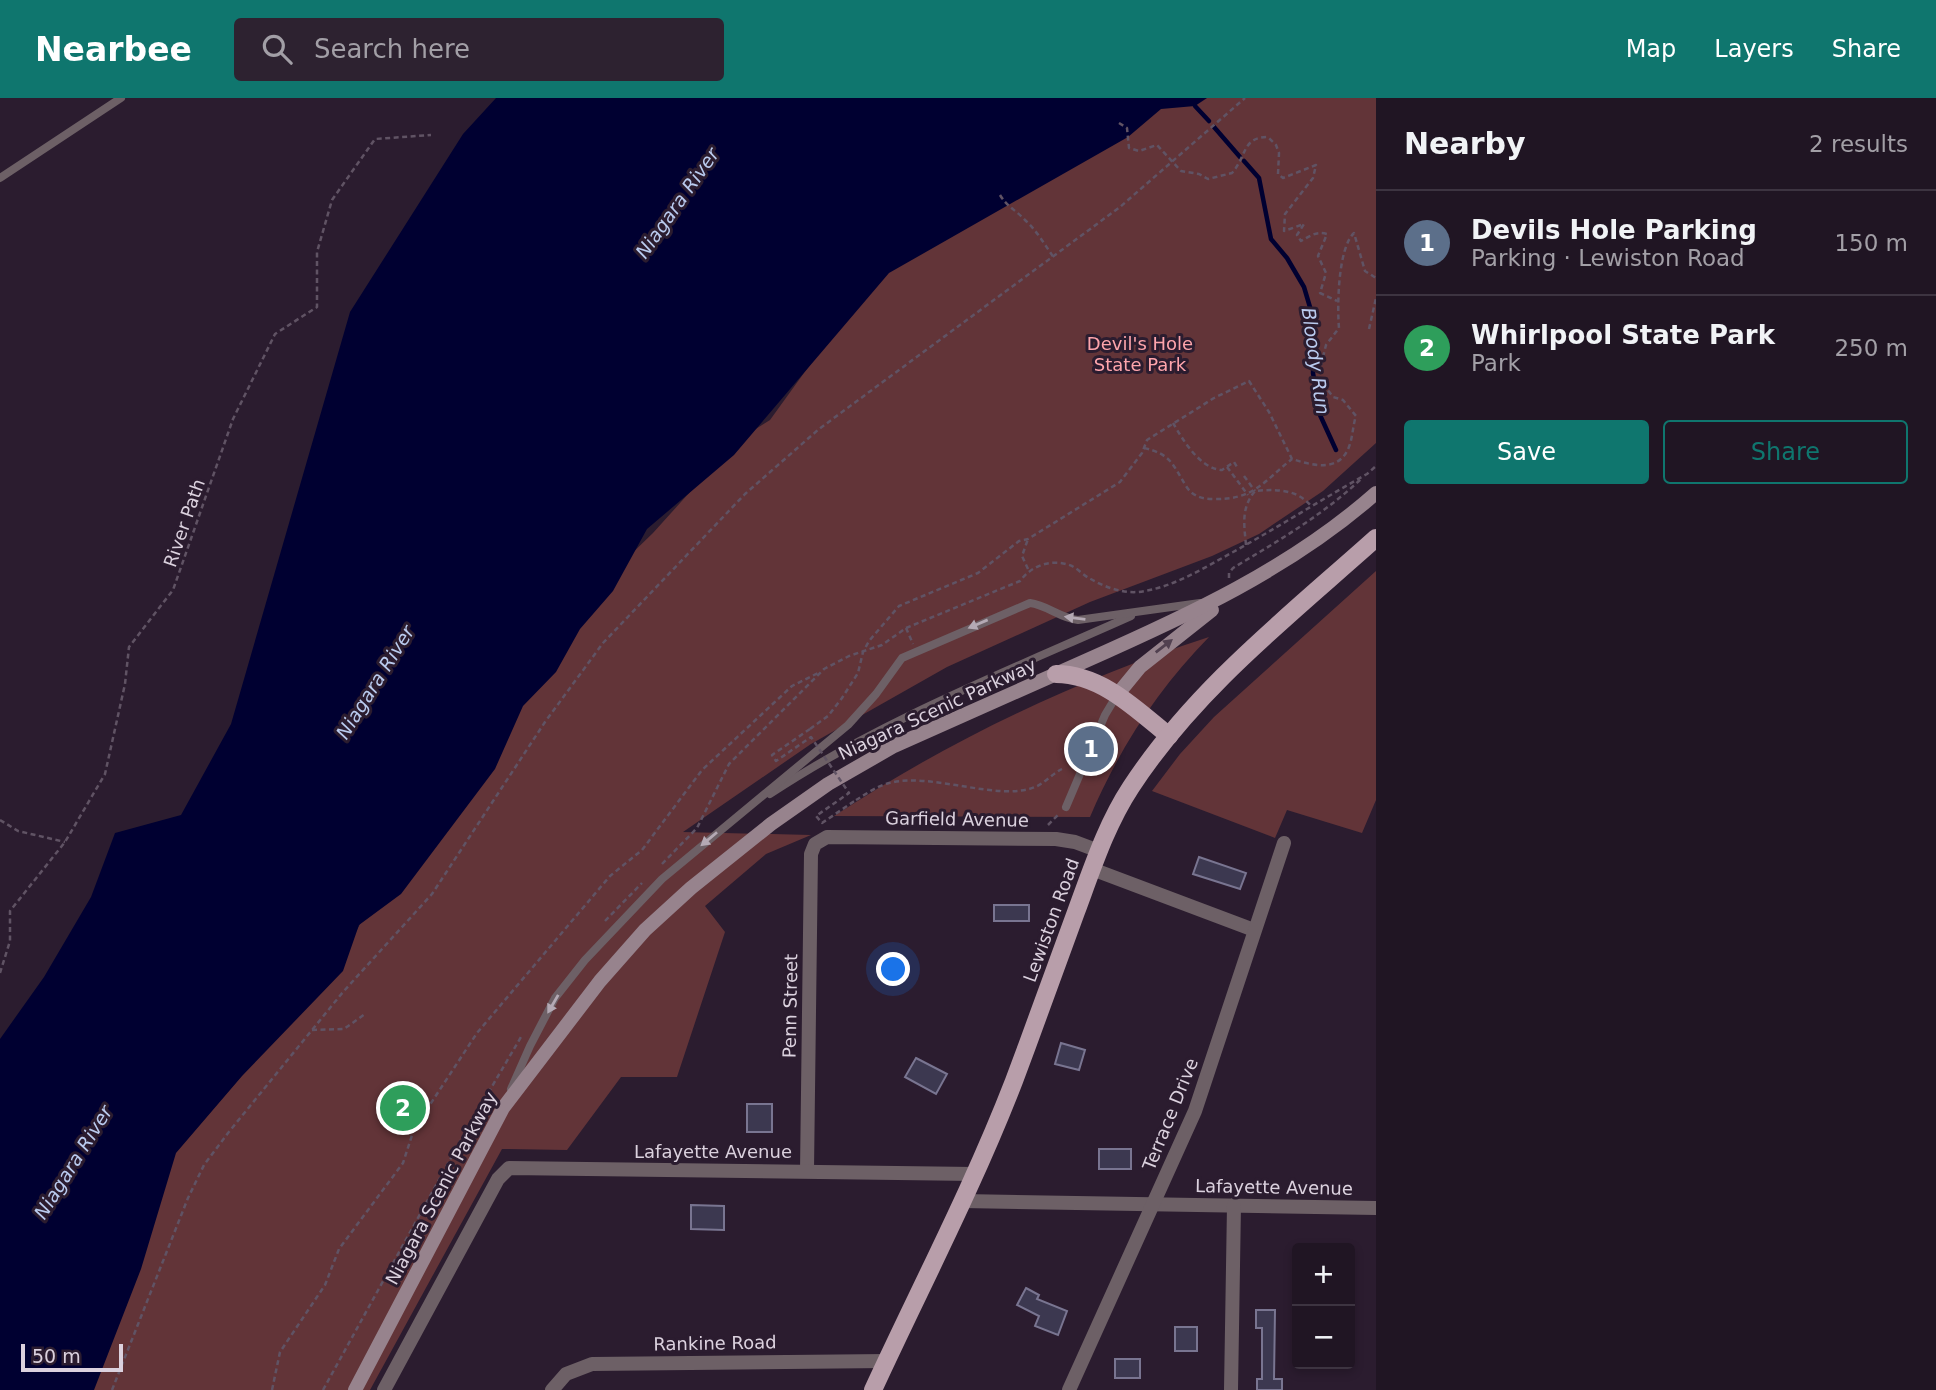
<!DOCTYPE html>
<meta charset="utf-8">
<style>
body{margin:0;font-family:"DejaVu Sans",sans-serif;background:#2d2230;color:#f1f3f6}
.controls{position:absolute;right:21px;bottom:21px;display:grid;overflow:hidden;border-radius:7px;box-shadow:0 4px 10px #0003}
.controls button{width:63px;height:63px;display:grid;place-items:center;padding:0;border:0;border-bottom:2px solid #3d3441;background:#201523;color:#f1f3f6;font:35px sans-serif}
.scale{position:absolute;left:21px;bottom:18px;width:102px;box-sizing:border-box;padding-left:7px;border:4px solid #dbd1de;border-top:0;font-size:19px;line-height:24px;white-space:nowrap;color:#dbd1de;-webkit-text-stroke:5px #2b1c2f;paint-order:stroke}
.you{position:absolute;left:894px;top:872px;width:24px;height:24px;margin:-18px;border:5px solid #fff;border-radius:50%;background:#1a73e8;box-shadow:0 0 0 10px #1a73e833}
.badge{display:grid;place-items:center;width:46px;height:46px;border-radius:50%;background:#0f766e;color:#fff;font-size:23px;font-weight:700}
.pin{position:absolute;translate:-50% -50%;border:4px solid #fff;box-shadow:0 2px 7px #0006}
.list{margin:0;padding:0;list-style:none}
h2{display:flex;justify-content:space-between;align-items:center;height:91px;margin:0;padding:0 28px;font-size:30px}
h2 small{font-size:23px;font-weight:400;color:#a29fa6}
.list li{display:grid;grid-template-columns:46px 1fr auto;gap:21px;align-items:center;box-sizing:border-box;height:105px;padding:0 28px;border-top:2px solid #3d3441}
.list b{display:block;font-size:26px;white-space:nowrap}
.list p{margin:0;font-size:23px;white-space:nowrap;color:#a29fa6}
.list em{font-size:23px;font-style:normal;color:#a29fa6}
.actions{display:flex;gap:14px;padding:21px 28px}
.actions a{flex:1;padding:16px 0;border:2px solid #0f766e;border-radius:7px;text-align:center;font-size:24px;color:#0f766e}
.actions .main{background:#0f766e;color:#fff}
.icon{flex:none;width:38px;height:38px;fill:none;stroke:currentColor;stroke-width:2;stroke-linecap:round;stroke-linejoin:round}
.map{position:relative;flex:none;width:1376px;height:1292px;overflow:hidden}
header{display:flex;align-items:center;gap:42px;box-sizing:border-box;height:98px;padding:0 35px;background:#0f766e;color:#fff}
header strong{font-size:33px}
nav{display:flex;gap:38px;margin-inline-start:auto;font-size:24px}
.search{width:490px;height:63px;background:#2d2230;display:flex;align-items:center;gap:18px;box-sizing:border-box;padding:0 24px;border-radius:7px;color:#a29fa6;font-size:26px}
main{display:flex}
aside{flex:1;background:#201523}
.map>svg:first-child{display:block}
.green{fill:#623438}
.water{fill:#000031}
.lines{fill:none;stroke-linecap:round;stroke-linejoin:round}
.stream{stroke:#000031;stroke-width:4.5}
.building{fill:#3c3850;stroke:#797591;stroke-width:2}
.path{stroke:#605364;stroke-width:2.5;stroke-dasharray:5 3.5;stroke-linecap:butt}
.service{stroke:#6d6066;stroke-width:8}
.minor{stroke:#6d6066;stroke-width:14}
.secondary{stroke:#97838d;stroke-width:14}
.primary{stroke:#b89eaa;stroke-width:18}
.path-bridge{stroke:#605364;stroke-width:2.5;stroke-dasharray:5 3.5;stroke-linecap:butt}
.oneway{fill:#b4a9b4}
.oneway2{fill:#514050}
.labels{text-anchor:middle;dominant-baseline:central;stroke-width:6;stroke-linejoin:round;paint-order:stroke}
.park-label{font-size:18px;fill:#fea5ac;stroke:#2b1c2f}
.street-label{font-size:18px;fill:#dbd1de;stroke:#2b1c2f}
.water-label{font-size:19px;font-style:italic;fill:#bacbef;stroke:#2b1c2f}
</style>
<header>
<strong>Nearbee</strong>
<div class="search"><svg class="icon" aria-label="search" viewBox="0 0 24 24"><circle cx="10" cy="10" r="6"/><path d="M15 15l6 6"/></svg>Search here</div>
<nav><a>Map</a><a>Layers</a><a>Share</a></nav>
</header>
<main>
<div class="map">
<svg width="1376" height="1292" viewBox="0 0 1376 1292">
<rect width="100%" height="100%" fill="#2b1c2f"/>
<g class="green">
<polygon points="1164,0 1376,0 1376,345 1323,393 1259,436 1212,458 1090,504 947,569 811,646 683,734 811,737 766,756 705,808 725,834 677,979 621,979 567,1052 502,1051 370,1292 78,1292 164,1068 340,864 369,809 623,464 653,435 735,344 770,322 869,185"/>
<polygon points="1376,473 1376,702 1362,735 1287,712 1275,740 1152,693 1180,656 1214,619"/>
<path d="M1209 539C1157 592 1119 651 1090 719L834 718C952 641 1076 582 1209 539Z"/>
</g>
<polygon class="water" points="496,0 1207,0 1195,8 1161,11 1128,39 889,175 734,357 647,431 613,493 580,531 556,574 523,608 495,671 401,796 359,827 343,873 242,978 176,1055 141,1171 94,1292 0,1292 0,941 44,879 91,799 115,735 181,717 231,626 350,214 463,36"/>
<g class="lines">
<g class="stream">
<polyline points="1195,8 1209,23"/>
<polyline points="1214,29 1240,59"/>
<polyline points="1244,63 1259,80 1271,141 1287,160 1304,189 1312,216 1314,243 1313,275 1320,317 1336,352"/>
</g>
</g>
<g class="building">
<polygon points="1199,759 1246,775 1240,791 1193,776"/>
<rect x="994" y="807" width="35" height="16"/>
<polygon points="1061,945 1085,952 1079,972 1055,966"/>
<polygon points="916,960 947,976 936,996 905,979"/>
<rect x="747" y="1006" width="25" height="28"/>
<rect x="1099" y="1051" width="32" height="20"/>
<polygon points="691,1107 724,1108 724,1132 691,1131"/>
<polygon points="1026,1190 1039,1197 1037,1201 1067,1213 1058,1237 1035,1228 1039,1218 1017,1207"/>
<polygon points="1256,1212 1275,1212 1274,1281 1282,1281 1282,1292 1257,1292 1257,1281 1262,1281 1262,1230 1256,1230"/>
<rect x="1175" y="1229" width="22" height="24"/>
<rect x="1115" y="1261" width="25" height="19"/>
</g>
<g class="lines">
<g class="path">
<path d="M1119 25 1127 30 1129 50 1139 53 1157 47 1181 73 1199 76 1208 81 1232 75C1247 58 1242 39 1268 39L1276 47 1279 55 1278 76 1283 80 1316 67 1313 80 1285 116 1284 133 1304 126 1297 137 1301 143C1310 138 1316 133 1327 136L1318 158 1326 175 1320 195 1337 203"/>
<path d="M1000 97C1007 109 1016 112 1025 122 1037 133 1045 147 1054 160"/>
<polyline points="1369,231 1376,200"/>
<path d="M1173 325C1183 342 1200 371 1222 372L1234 364 1237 369"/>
<path d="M1144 350C1171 356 1173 367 1186 388 1192 398 1202 401 1213 401 1254 402 1263 384 1292 361"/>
<polyline points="1227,369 1248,397"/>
<polyline points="1244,378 1255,393"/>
<path d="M1246 447C1244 426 1241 410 1255 393 1276 391 1297 391 1311 408"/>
<polyline points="1028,471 1022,458 1028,441"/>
<path d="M1229 480V475L1233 470C1278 443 1323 417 1361 381"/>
<polyline points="906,530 913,546"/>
<path d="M810 631 828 618 842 600 858 575 863 554 869 543 899 508 978 475 1019 443 1028 441 1120 384 1142 355 1147 342 1214 300 1249 283 1269 314 1292 361C1314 368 1341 375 1350 346 1353 336 1353 327 1356 318L1343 302 1333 299 1318 279 1326 247 1339 230C1337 208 1338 150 1354 135L1365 173 1376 180"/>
<path d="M856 702C866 696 877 688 889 685 932 674 999 704 1035 689 1045 685 1052 676 1062 671"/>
<polyline points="0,722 18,733 65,744"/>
<polyline points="1048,727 1058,717"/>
<path d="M662 766 697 730 729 666 824 571 849 558 882 547 906 530 1020 483C1032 467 1052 460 1072 468 1078 471 1083 477 1089 480 1106 490 1126 497 1145 493 1173 488 1199 473 1224 459 1272 433 1319 403 1367 376L1376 368"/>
<polyline points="605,823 642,785"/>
<polyline points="0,875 10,843 10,813 65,744 105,676 125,586 129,549 173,492 233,321 275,236 317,209 317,154 332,102 375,41 431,37"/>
<polyline points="312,932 344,931 365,916"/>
<polyline points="112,1292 188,1100 204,1067 228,1035 343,894 432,796 545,624 603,545 745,396 819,331 1120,109 1245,0"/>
<polyline points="272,1292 280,1254 325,1187 339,1151 403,1065 414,1031 477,935 610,778 642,752 702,672 792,588 820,574"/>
<polyline points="323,1292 467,1031 521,939"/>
</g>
<g class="service">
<polyline points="0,80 121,0"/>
<path d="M770 696C882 622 1008 573 1131 518"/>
<polyline points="1066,709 1105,617 1117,597"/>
<path d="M511 991 530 948 555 900 585 862 662 781 848 627 876 596 902 560 1030 505C1047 507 1060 520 1078 522L1200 505"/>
</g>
<g class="minor">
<polyline points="1092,771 1254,832"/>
<polyline points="807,1073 811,756 815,746 827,739 1056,741 1075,744 1099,753"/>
<polyline points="962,1103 1376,1110"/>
<polyline points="384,1292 498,1081 509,1070 974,1076"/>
<polyline points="552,1292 566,1276 592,1266 887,1263"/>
<polyline points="1069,1292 1195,1013 1284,745"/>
<polyline points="1231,1292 1234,1107"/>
</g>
<g class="secondary">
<polyline points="1117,597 1140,569 1212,512"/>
<path d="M355 1292 503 1010 600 883 645 832 691 790 771 726 828 686 894 648C957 620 1020 592 1083 564 1187 518 1290 471 1376 395"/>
</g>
<g class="primary">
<path d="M1056 576C1101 576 1136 611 1169 638"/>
<path d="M873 1292C920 1190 973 1089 1014 983 1035 927 1055 871 1076 814 1092 771 1106 727 1131 689 1195 591 1290 517 1376 440"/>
</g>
<polyline class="path-bridge" points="810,631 772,657 776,663 811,639 849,695 816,718 822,725 856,702"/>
</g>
<defs><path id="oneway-solid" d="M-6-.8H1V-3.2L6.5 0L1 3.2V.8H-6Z" transform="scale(1.75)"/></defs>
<g class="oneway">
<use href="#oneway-solid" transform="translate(1075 520) rotate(-173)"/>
<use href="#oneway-solid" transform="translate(978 526) rotate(157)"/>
<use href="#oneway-solid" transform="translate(709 741) rotate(140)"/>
<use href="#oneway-solid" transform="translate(553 906) rotate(120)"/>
</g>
<use class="oneway2" href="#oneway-solid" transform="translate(1164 548) rotate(-38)"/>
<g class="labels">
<g class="park-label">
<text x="1140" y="245">Devil's Hole<tspan x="1140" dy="21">State Park</tspan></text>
</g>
<g class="street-label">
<text transform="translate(184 425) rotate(-71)">River Path</text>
<text transform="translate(937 611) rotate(-25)">Niagara Scenic Parkway</text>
<text transform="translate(957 721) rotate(1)">Garfield Avenue</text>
<text transform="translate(1051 822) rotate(-70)">Lewiston Road</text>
<text transform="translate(790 908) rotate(-89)">Penn Street</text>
<text transform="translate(1170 1016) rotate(-68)">Terrace Drive</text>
<text x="713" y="1053">Lafayette Avenue</text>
<text transform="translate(1274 1089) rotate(1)">Lafayette Avenue</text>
<text transform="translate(441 1090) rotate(-62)">Niagara Scenic Parkway</text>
<text transform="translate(715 1245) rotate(-1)">Rankine Road</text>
</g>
<g class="water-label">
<text transform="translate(677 105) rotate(-55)">Niagara River</text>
<text transform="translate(1316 263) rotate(82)">Bloody Run</text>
<text transform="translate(375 584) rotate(-58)">Niagara River</text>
<text transform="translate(73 1064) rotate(-58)">Niagara River</text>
</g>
</g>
</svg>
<div class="controls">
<button>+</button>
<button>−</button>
</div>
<div class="scale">50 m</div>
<div class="you"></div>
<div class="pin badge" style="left:1091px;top:651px;background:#5c6f8a">1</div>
<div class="pin badge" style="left:403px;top:1010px;background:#2e9e5b">2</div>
</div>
<aside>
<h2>Nearby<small>2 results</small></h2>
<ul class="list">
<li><span class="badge" style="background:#5c6f8a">1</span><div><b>Devils Hole Parking</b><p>Parking · Lewiston Road</p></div><em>150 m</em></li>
<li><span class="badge" style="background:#2e9e5b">2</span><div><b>Whirlpool State Park</b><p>Park</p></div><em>250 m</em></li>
</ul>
<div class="actions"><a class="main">Save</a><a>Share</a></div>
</aside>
</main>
